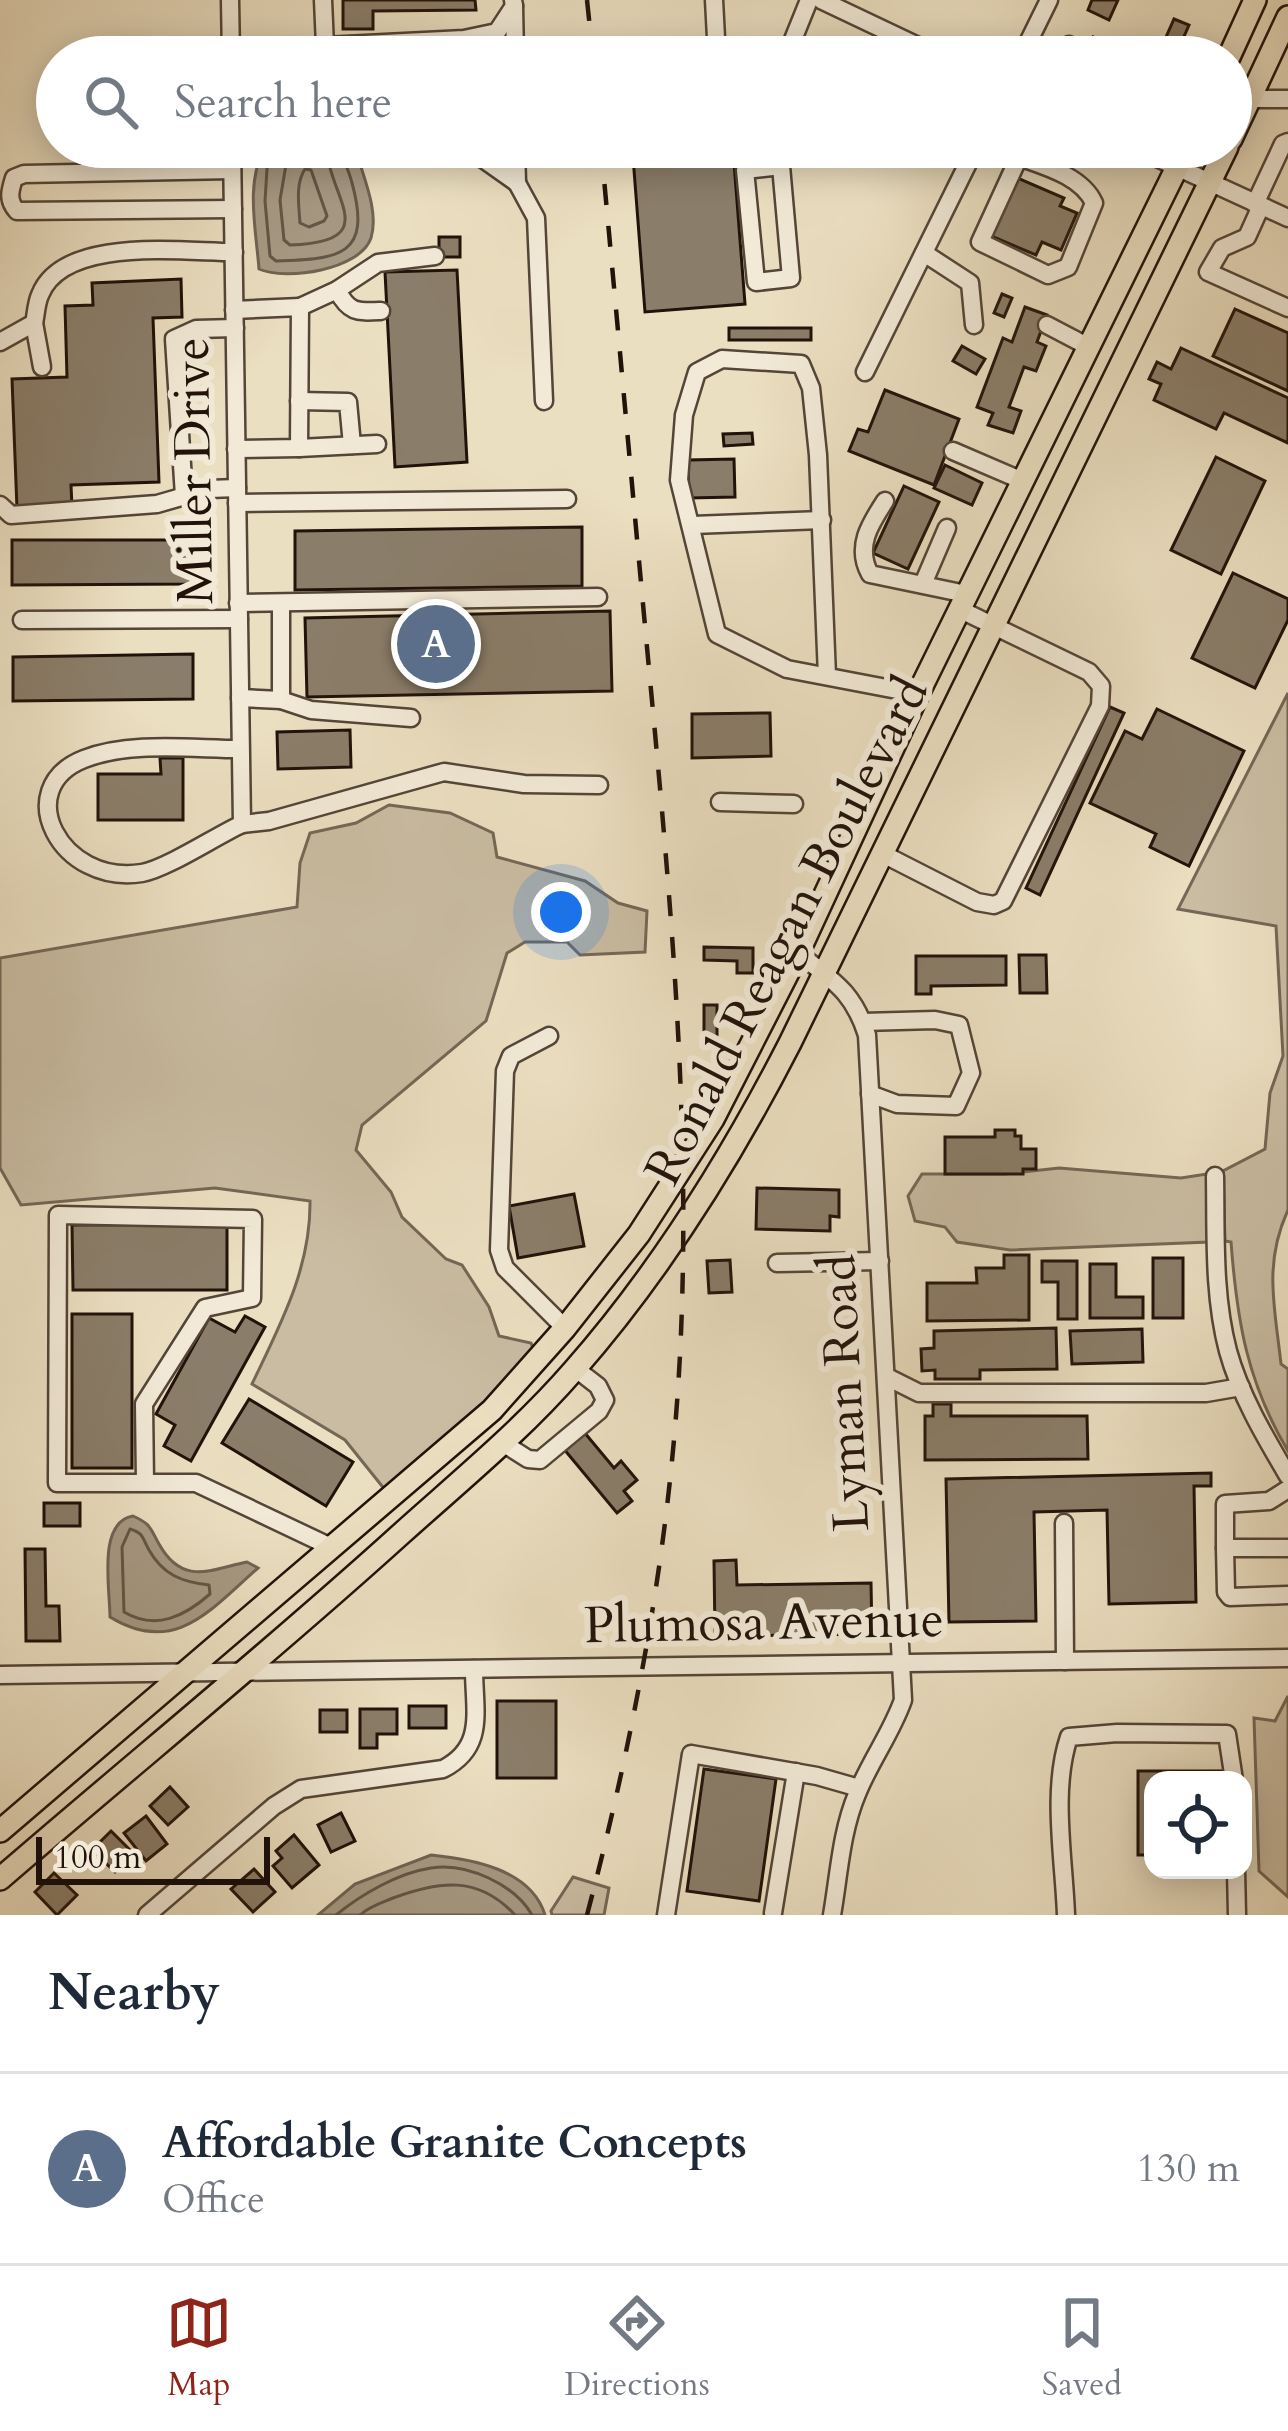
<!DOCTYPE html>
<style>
body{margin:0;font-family:Cardo,serif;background:#f2f2f3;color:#1f2937}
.controls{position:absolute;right:36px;bottom:36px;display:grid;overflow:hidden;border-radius:24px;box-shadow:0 6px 30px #0003}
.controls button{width:108px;height:108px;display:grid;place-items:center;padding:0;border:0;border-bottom:3px solid #e0e1e3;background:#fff;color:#1f2937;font:60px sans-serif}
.scale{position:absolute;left:36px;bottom:30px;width:234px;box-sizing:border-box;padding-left:12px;border:6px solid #21120a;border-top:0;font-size:33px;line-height:42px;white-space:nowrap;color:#21120a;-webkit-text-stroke:9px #f2ead7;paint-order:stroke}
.you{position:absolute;left:561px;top:912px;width:42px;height:42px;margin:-30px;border:9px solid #fff;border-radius:50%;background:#1a73e8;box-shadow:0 0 0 18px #1a73e833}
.badge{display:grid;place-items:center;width:78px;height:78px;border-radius:50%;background:#8f2418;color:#fff;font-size:39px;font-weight:700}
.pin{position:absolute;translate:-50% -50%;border:6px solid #fff;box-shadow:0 3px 12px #0006}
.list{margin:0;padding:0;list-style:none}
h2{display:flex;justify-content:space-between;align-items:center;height:156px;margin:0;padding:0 48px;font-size:51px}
h2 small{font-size:39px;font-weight:400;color:#747a83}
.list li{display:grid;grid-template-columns:78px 1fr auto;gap:36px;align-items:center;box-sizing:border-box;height:192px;padding:0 48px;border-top:3px solid #e0e1e3}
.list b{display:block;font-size:45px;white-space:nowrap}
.list p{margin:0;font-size:39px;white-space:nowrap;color:#747a83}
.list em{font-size:39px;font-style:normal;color:#747a83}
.icon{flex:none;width:66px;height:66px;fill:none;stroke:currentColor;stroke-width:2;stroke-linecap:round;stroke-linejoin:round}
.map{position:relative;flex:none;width:1288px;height:1915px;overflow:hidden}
.search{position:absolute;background:#fff;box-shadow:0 6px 30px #0003;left:36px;right:36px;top:36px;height:132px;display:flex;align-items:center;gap:30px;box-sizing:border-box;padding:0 42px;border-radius:66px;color:#747a83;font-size:45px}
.sheet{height:348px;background:#fff}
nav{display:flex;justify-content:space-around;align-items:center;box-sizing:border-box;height:168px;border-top:3px solid #e0e1e3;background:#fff;font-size:33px;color:#747a83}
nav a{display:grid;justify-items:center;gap:6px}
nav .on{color:#8f2418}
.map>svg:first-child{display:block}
.green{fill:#c9bca2;stroke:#756756;stroke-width:3}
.water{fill:#a69983;stroke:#716353;stroke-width:3}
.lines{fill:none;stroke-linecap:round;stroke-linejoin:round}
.shore{stroke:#645646;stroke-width:3}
.building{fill:#8a7d69;stroke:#21120a;stroke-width:3}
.minor-casing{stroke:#544538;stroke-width:21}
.major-casing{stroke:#21120a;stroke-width:26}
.minor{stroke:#f2ead7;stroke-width:16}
.major{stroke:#ebdfc1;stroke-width:21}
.rail{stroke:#21120a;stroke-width:4.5;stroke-dasharray:21 21;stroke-linecap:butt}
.labels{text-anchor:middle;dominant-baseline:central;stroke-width:12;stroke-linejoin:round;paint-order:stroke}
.street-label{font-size:51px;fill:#21120a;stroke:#f2ead7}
</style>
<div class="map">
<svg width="1288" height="1915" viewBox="0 0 1288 1915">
<rect width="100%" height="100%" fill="#ebdfc1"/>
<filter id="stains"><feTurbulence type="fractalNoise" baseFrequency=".00167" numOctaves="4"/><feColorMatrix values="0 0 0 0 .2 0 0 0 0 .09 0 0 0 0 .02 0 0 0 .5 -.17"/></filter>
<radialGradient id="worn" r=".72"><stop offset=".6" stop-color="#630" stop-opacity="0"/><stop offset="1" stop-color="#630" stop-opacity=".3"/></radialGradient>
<g class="green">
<path d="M1288 693V1210C1263 1264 1275 1308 1281 1364L1288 1369V1451C1247 1382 1237 1321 1231 1242L1225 1241 1223 1171 1265 1149 1270 1093 1283 1056 1276 926 1178 909Z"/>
<path d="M389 805 450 813 493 833 497 857 585 881 618 903 647 911 645 952 580 955 567 942H525L507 953 486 1021 362 1125 356 1150 391 1192 402 1217 446 1259 462 1265 489 1307 499 1336 531 1343 534 1351 487 1404 386 1491 345 1440 252 1384C280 1325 311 1268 310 1201L215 1188 21 1205 0 1168V958L297 907 300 863 310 833 356 823Z"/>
<polygon points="1059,1168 1181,1178 1207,1174 1209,1242 1010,1250 957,1242 945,1227 915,1221 908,1196 922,1174 1005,1174"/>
<polygon points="1288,1696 1288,1897 1259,1871 1254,1718 1275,1721"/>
<polygon points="573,1877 609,1888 604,1915 552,1915 551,1911"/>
</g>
<g class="water">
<path d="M265 147H340L357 154C364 179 379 212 371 238 360 270 286 281 259 269 256 229 245 183 265 147Z"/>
<path d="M133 1516C151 1524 150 1528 159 1544 183 1587 212 1569 247 1562L258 1568C211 1609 175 1657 110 1617 110 1589 97 1522 133 1516Z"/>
<path d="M431 1855C471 1859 531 1869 545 1915H318L355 1884Z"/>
</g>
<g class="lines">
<g class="shore">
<path d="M274 147 267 169 265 201 270 256 276 261C340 259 372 256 352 183 349 170 342 159 341 147"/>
<path d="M289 147 280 200 284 240 290 245C385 242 329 198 326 147"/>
<path d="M305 169 311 170 327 216 324 221 309 227 300 223C299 206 295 184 305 169Z"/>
<path d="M130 1529C144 1533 142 1538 149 1550 163 1575 182 1582 209 1585L210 1594C185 1616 156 1631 124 1612L122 1547Z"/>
<path d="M336 1915C362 1894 398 1873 431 1868 467 1862 515 1885 532 1915"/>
<path d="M360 1915C370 1906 381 1903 393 1898 439 1881 478 1875 515 1915"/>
</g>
</g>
<g class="building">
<polygon points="343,0 475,0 476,10 373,11 373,29 343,29"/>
<polygon points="1092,0 1118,0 1109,20 1088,10"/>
<polygon points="1174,19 1189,25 1178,50 1163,44"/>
<polygon points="1093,37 1133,54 1132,57 1085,57"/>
<polygon points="733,150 745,304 645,312 633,157"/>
<polygon points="1015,177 1064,198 1060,206 1077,213 1061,250 1042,242 1036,255 991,236"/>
<rect x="439" y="237" width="21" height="20"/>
<polygon points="457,270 467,462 395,467 385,272"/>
<polygon points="181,279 182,317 153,318 159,482 71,485 72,507 17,509 12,379 67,377 65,306 93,305 92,283"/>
<polygon points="1002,294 1012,298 1004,317 994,313"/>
<polygon points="1025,307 1047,315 1037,342 1046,346 1036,371 1024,367 1009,407 1021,411 1013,433 988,425 993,413 977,407 1003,338 1012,342"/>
<polygon points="1235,309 1288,333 1288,391 1213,356"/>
<rect x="729" y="328" width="82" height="12"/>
<polygon points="962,346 985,359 976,374 953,361"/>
<polygon points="1181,348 1288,398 1288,443 1224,413 1216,429 1154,400 1161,384 1149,379 1157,362 1171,369"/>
<polygon points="885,390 959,419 934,485 849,451 858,429 868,432"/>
<polygon points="752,433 753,444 724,446 723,434"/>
<polygon points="1216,457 1265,481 1221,574 1171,550"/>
<polygon points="734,459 735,497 689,498 688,460"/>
<polygon points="945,465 982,483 972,505 934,488"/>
<polygon points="904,486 939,502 908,569 873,553"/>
<polygon points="582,527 582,586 295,590 295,531"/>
<polygon points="12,540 190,540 190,584 12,585"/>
<polygon points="1233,573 1288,599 1288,620 1255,688 1192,658"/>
<polygon points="610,611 612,691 307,697 305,618"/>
<polygon points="193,654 193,699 13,701 13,657"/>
<polygon points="1110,707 1124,713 1040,895 1026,888"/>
<polygon points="1157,709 1244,751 1189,866 1150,847 1156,834 1090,803 1125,731 1142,739"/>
<polygon points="770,713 771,756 692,758 692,714"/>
<polygon points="350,730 351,767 278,769 277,732"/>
<polygon points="160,758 183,758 183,820 98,820 98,774 161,774"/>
<polygon points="704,947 753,948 753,973 737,973 737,961 704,960"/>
<polygon points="1019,955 1046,955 1047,993 1020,993"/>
<polygon points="916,956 1006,956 1006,985 931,986 931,994 916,994"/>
<rect x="704" y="1005" width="13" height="41"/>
<polygon points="995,1130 1015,1130 1015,1136 1021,1136 1021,1149 1036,1149 1036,1169 1023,1169 1023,1174 945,1174 945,1137 995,1137"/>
<polygon points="757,1188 839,1190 839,1217 830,1216 830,1231 756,1229"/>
<polygon points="574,1194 584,1246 518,1258 509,1206"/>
<polygon points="227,1224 227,1290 73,1290 72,1225"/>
<polygon points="1004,1255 1029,1255 1029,1320 927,1321 927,1283 977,1283 976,1268 1004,1268"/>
<rect x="1153" y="1258" width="30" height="60"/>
<polygon points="730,1260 732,1292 709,1293 707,1261"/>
<polygon points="1042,1261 1077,1261 1077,1319 1058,1319 1058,1282 1042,1282"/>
<polygon points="1090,1264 1116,1264 1116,1297 1143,1297 1143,1318 1090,1318"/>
<rect x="72" y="1314" width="60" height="154"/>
<polygon points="245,1316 265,1327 191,1461 164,1446 175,1425 156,1414 209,1318 235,1332"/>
<polygon points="1056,1328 1057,1369 980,1370 980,1379 935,1379 935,1370 922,1371 921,1349 934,1348 934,1331"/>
<polygon points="1142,1329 1143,1362 1072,1364 1070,1331"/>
<polygon points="249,1399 353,1462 326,1506 222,1443"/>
<polygon points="933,1404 951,1404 951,1416 1087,1416 1088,1459 925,1460 925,1416 933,1416"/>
<polygon points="584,1432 614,1468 621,1461 637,1480 624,1491 632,1501 617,1513 563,1448"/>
<polygon points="1211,1473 1211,1486 1194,1486 1196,1602 1109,1604 1107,1510 1034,1512 1036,1621 949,1622 946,1479"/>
<rect x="44" y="1503" width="36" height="23"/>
<polygon points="25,1549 45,1549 46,1606 59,1606 60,1641 26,1641"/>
<polygon points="736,1560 737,1585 871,1583 872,1634 715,1636 714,1561"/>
<rect x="497" y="1701" width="59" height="77"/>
<rect x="409" y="1706" width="37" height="22"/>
<polygon points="360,1709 397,1709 397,1734 377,1734 377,1748 360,1748"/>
<rect x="320" y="1710" width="27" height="22"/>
<polygon points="704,1769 776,1779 759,1901 687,1891"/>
<polygon points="1138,1771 1225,1771 1225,1780 1153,1780 1153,1855 1138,1855"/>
<polygon points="170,1787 188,1807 168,1825 150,1806"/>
<polygon points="341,1813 355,1841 331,1852 318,1825"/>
<polygon points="146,1816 167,1844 146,1861 124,1833"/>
<polygon points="111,1831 134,1854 115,1872 92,1850"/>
<polygon points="294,1835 319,1865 292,1888 273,1866 282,1858 276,1851"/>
<polygon points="254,1869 275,1892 253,1912 231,1889"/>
<polygon points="54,1873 77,1895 57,1915 35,1892"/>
</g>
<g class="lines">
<g class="minor-casing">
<g id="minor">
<polyline points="230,0 231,57"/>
<polyline points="323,0 325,46 464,39 497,32 514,6 513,0"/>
<polyline points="714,0 717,57"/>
<polyline points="821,0 941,57"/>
<polyline points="514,6 515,57"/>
<polyline points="1069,45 1077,57"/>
<polyline points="786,57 809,0"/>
<polyline points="1021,57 1049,0"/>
<polyline points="1250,99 1288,99"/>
<path d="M232 147 242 824C216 836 166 869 142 873 60 886 10 788 84 759 130 741 192 749 240 749"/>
<polyline points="466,147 517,183 516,147"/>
<polyline points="1133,147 1288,218"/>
<path d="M1019 157C1044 166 1082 176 1094 203L1068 267 1048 275 980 242Z"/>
<polyline points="781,166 745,170 756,282 791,278 781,166 789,147"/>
<path d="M232 170 24 174 14 178C10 191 7 200 17 211L233 209"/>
<polyline points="517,183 536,218 544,401"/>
<polyline points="1255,204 1283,144 1288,142"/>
<polyline points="1261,206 1247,237 1222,248 1208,272 1288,308"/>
<polyline points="924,253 970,283 974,325"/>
<path d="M337 290C349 313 357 312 381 311"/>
<polyline points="300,307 337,290 378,263 435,256"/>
<polyline points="234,310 300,307 299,448 236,449"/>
<polyline points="34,323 42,367"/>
<polyline points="1047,325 1089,347"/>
<path d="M0 342 34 323C36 315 36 304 40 295 63 236 181 252 234 252"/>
<polyline points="865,372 976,147"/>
<polyline points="299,401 348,402 352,445"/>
<polyline points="299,448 377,444"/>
<polyline points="953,451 1023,481"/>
<polyline points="184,496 174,339 196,329 235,328"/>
<path d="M885 501C870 524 855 547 870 574L966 594"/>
<polyline points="237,503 567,499"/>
<polyline points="0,505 11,515 157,504 209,489 237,488"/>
<polyline points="693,525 822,520"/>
<polyline points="923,584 947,528"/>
<polyline points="238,603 598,597"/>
<polyline points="22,620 239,619"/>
<polyline points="827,676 818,455 811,388 801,364 722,359 697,372 684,415 679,480 717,634 787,669 918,694"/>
<polyline points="240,698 281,700 281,603"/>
<polyline points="281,700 311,710 411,718"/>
<polyline points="720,802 794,804"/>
<polyline points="242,824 269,821 444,772 524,784 599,785"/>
<polyline points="881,853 977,902 994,905 1003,901 1100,706 1101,686 1089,672 959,609"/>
<path d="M798 953C833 981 853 991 867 1035L903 1700C891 1734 870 1761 857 1794 841 1832 839 1875 832 1915"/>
<polyline points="863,1022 935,1020 959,1025 971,1073 956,1106 897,1104 870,1094"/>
<polyline points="549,1036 511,1056 505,1071 499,1250 505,1268 565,1328"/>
<path d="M1215 1176C1216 1233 1213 1295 1228 1351 1240 1395 1265 1437 1288 1476"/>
<polyline points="777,1263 880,1261"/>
<polyline points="887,1377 919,1393 1206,1393 1241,1387"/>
<polyline points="503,1443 528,1459 540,1460 599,1411 605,1400 598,1386 576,1369"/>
<polyline points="145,1483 144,1404 205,1308 252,1298 253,1219 58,1215 57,1483 196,1483 333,1548"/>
<polyline points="1064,1523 1065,1661"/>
<polyline points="1225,1548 1225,1504 1269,1501 1288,1489"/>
<polyline points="1288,1548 1225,1548 1226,1592 1230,1597 1288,1595"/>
<polyline points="0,1675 1288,1658"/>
<polyline points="1236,1870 1237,1915"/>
<polyline points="773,1913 796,1772"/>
<path d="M147 1915 274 1806 301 1789 443 1769C486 1747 474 1711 474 1669"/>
<polyline points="666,1915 691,1754 817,1776 859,1788"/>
<path d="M1066 1915C1064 1859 1051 1790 1069 1737L1117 1733 1227 1734 1234 1780"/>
</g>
</g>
<g class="major-casing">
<g id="major">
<polyline points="1229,57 1255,0"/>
<polyline points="1231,139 1288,17"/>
<polyline points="0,1831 492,1410 565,1328 639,1234 713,1119 798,953 918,694 1187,147"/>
<path d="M0 1879C134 1763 271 1652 402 1533 461 1480 522 1430 574 1370 661 1271 730 1160 790 1043L1227 147"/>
</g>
</g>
<use href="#minor" class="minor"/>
<use href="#major" class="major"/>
<g class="rail">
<polyline points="587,0 593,57"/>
<path d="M587 1915C637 1725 673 1530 681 1333 690 1117 671 904 651 690 634 509 618 328 601 147"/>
</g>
</g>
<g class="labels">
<g class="street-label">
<text transform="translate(194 471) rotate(-91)">Miller Drive</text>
<text transform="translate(787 931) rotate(-63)">Ronald Reagan Boulevard</text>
<text transform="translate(845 1393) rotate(-93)">Lyman Road</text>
<text transform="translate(764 1623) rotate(-1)">Plumosa Avenue</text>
</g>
</g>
<rect width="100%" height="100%" filter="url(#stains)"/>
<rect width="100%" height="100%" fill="url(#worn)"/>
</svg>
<div class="controls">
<button><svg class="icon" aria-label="locate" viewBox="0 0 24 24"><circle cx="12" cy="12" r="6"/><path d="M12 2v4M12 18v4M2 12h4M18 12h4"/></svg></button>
</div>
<div class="scale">100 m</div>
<div class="you"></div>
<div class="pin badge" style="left:436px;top:644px;background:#5c6f8a">A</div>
<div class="search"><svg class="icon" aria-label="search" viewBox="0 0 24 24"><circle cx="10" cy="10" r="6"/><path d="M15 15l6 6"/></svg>Search here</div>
</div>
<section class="sheet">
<h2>Nearby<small></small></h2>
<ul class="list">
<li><span class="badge" style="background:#5c6f8a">A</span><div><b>Affordable Granite Concepts</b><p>Office</p></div><em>130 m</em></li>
</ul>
</section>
<nav>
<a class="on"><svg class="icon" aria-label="map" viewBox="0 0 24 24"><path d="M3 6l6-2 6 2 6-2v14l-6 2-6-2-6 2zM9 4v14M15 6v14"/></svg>Map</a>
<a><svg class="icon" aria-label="directions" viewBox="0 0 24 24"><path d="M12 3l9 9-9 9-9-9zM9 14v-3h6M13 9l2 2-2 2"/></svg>Directions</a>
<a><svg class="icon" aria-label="saved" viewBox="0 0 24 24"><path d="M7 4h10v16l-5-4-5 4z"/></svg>Saved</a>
</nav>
